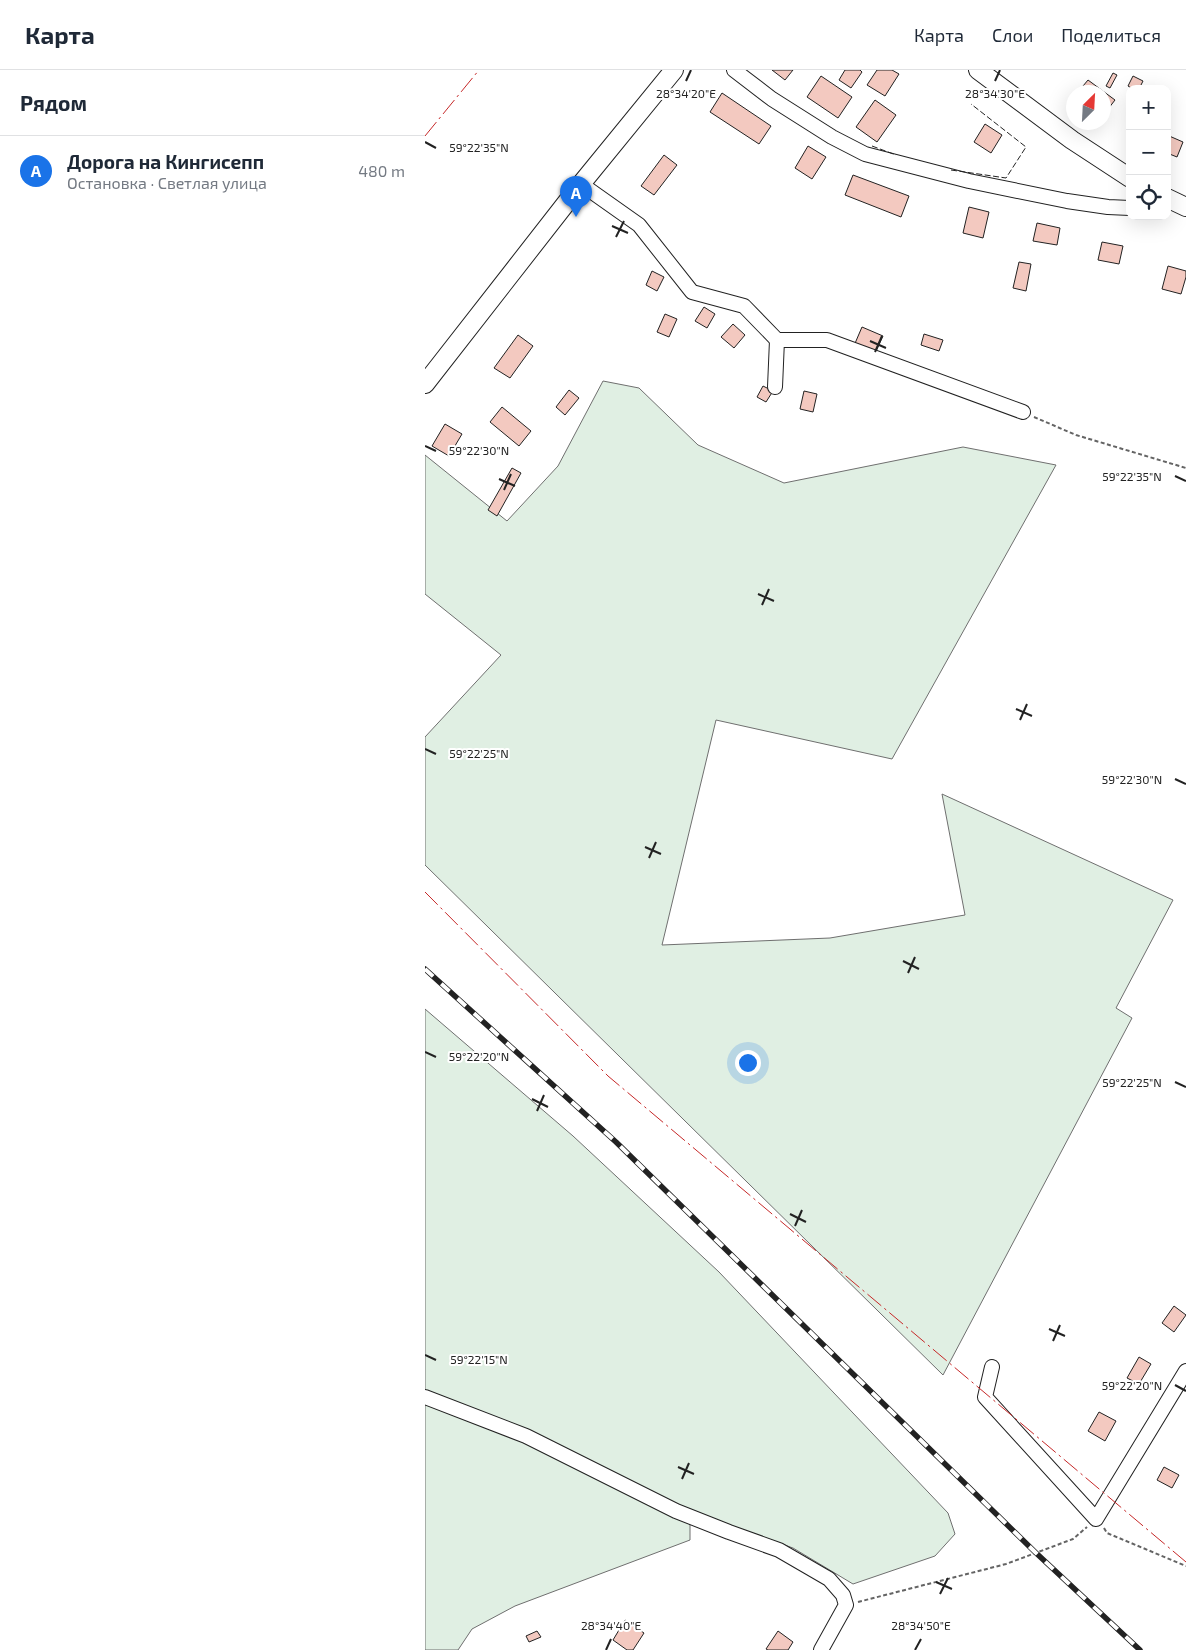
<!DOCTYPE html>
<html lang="ru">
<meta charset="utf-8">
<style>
body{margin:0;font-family:"Exo 2",sans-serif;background:#f6f6f7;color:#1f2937}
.controls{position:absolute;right:15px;top:15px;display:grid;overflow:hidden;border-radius:10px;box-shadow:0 5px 20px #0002}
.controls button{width:45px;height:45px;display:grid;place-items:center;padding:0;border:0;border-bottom:1px solid #e0e1e3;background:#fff;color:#1f2937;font:25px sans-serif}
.compass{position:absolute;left:641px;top:15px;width:45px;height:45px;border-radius:50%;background:#fff;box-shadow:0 5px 20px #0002;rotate:24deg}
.you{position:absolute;left:322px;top:992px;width:18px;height:18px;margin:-12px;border:4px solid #fff;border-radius:50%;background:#1a73e8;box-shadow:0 0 0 8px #1a73e833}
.badge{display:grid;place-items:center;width:32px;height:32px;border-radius:50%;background:#1a73e8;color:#fff;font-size:16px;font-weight:700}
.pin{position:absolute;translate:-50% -41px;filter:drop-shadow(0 1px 2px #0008)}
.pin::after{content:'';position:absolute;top:26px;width:18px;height:15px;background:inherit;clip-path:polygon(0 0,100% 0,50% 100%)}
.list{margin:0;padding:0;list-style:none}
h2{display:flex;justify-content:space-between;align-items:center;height:65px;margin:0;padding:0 20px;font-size:21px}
h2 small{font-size:16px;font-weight:400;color:#747a83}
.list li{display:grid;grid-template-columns:32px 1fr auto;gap:15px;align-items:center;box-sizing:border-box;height:70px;padding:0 20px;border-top:1px solid #e0e1e3}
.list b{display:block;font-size:19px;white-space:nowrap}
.list p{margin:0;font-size:16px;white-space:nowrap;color:#747a83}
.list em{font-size:16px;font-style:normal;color:#747a83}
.icon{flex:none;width:28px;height:28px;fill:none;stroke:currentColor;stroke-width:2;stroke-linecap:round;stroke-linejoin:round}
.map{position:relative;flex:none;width:761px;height:1580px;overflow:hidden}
header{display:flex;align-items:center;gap:30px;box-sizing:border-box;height:70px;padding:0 25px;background:#fff;border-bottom:1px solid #e0e1e3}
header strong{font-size:24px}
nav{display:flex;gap:28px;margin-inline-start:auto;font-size:18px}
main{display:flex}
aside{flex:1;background:#fff}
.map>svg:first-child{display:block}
.green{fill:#e0efe3;stroke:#6f6f6f}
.building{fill:#f3c9c0;stroke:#222}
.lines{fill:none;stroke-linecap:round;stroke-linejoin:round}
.minor-casing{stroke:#222;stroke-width:16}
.major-casing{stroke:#222;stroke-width:20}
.path{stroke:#646464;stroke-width:2;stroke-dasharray:4 2.5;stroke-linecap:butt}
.minor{stroke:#fff;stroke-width:14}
.major{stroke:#fff;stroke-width:18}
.rail-casing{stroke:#222;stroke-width:5.5}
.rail{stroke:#fff;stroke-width:4;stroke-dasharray:11;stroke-linecap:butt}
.fence{stroke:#222;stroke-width:1;stroke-dasharray:6 2.5;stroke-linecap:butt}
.power{stroke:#c62828;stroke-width:1;stroke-dasharray:18 4 2.5 4;stroke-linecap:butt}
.ticks{fill:none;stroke:#222;stroke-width:2}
.ticks-label{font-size:12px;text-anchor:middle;fill:#222;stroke:#fff;stroke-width:4;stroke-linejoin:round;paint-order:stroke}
</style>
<header>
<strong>Карта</strong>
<nav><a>Карта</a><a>Слои</a><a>Поделиться</a></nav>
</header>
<main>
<aside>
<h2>Рядом<small></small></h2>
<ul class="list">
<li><span class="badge">A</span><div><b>Дорога на Кингисепп</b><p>Остановка · Светлая улица</p></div><em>480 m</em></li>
</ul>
</aside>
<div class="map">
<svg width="761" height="1580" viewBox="0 0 761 1580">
<rect width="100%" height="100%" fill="#fff"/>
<g class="green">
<polygon points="178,311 214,318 273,375 359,413 538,377 631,395 467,689 291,650 237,875 405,868 540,845 517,724 748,830 691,938 707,948 518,1305 0,795 0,667 76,585 0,524 0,385 82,451 133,396"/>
<polygon points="0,939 148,1066 294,1202 523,1443 530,1464 510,1486 428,1514 368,1478 265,1441 265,1470 90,1536 47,1559 33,1580 0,1580"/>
</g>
<g class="building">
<polygon points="347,0 368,0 360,10"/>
<polygon points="420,0 435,0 437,2 426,18 414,10"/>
<polygon points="452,0 467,0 474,4 460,26 442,15"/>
<polygon points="688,3 692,5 685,18 681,16"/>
<polygon points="396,6 427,27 413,48 382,27"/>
<polygon points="708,6 718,11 714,19 708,19 703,16"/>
<polygon points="663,10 690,30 680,43 678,42 678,22 653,22"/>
<polygon points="297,23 346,56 334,74 285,42"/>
<polygon points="450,30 471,45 452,72 431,57"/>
<polygon points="560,54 577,65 566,83 549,72"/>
<polygon points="742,65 758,72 752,87 742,83"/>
<polygon points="383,76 401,87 387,109 370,98"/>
<polygon points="239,85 252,95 229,125 216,116"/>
<polygon points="428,105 484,126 476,147 420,125"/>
<polygon points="544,137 564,142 558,168 538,163"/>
<polygon points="612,153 635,158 632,175 608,171"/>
<polygon points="677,172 698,176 694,194 673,190"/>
<polygon points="594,192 606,194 601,221 588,218"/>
<polygon points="743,196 761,201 761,207 756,224 737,219"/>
<polygon points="227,201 239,207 232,221 221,215"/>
<polygon points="279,237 290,244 282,258 270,251"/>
<polygon points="240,244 252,249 244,267 232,262"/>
<polygon points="308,254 320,265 309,278 296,267"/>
<polygon points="437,257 458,266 448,288 428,278"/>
<polygon points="499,264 518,270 514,281 496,275"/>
<polygon points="93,265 108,276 85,308 69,298"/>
<polygon points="338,316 348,321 341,332 332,327"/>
<polygon points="144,320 154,328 140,345 131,337"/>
<polygon points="379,321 392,324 388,342 375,339"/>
<polygon points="77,337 106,361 94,376 65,352"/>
<polygon points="20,354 37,364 24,386 7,376"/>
<polygon points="87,398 96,403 72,446 63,440"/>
<polygon points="749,1236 761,1245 749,1262 737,1253"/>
<polygon points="714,1287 726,1294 714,1314 702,1308"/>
<polygon points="674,1342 691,1351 680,1371 663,1361"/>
<polygon points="739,1397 754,1405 747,1418 732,1410"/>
<polygon points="200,1550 219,1563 208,1580 202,1580 188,1570"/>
<polygon points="112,1561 116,1567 104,1572 101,1566"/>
<polygon points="353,1561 368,1572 363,1580 343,1580 341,1579"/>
</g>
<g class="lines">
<g class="minor-casing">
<g id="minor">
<polyline points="309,0 347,29 407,67 440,84 544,111 642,131 683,137 705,138"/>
<polyline points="156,114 214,155 267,222 319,236 352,270 402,270 598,342"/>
<polyline points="350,317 352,270"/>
<polyline points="567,1297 560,1327 671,1449 761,1301"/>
<polyline points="0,1327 101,1366 251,1441 304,1462 354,1480 404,1509 418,1525 421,1535 396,1580"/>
</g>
</g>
<g class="major-casing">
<g id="major">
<polyline points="553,0 647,70 705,108"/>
<polyline points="742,128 761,137"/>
<polyline points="0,314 156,114 249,0"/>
</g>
</g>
<g class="path">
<polyline points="609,347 651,365 761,398"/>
<polyline points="679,1458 682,1463 761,1496"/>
<polyline points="433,1532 581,1494 648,1469 662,1457"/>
</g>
<use href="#minor" class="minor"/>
<use href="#major" class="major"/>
<g class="rail-casing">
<polyline id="rail" points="0,899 191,1072 610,1482 715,1580"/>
</g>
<use href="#rail" class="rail"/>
<g class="fence">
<polyline points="447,76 471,85"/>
<polyline points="526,100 581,108 601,77 546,34"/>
</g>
<g class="power">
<polyline points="0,66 54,0"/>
<polyline points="0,822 183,1006 761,1492"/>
</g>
</g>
<path class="ticks" d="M261 11 266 0M570 11 575 0M0 72 11 78M187 156 203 163M191 167 199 151M445 271 461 278M450 282 457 266M0 376 11 381M750 406 761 411M74 409 90 416M79 420 86 404M333 524 349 531M337 535 344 519M591 639 607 646M595 650 602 634M0 679 11 684M750 709 761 714M220 777 236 784M224 788 231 772M478 891 494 899M483 903 490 887M0 982 11 987M750 1012 761 1017M107 1029 123 1037M112 1041 119 1025M365 1144 381 1152M370 1156 377 1140M624 1259 640 1266M628 1271 635 1255M0 1285 11 1290M750 1315 761 1321M253 1397 269 1404M257 1409 264 1393M511 1512 527 1519M515 1524 523 1508M181 1580 186 1569M490 1580 496 1569"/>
<g class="ticks-label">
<text x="261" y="28">28°34'20"E</text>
<text x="570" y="28">28°34'30"E</text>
<text x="54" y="82">59°22'35"N</text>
<text x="54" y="385">59°22'30"N</text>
<text x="707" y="411">59°22'35"N</text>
<text x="54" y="688">59°22'25"N</text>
<text x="707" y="714">59°22'30"N</text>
<text x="54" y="991">59°22'20"N</text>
<text x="707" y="1017">59°22'25"N</text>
<text x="54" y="1294">59°22'15"N</text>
<text x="707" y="1320">59°22'20"N</text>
<text x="186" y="1560">28°34'40"E</text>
<text x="496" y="1560">28°34'50"E</text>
</g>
</svg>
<div class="controls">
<button>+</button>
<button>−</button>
<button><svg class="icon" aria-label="locate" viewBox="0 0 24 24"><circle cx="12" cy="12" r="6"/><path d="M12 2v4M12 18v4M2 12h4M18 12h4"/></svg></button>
</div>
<svg class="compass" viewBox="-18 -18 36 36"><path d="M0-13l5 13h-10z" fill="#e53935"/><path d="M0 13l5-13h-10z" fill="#747a83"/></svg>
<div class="you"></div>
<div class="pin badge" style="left:151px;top:147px">A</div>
</div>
</main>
